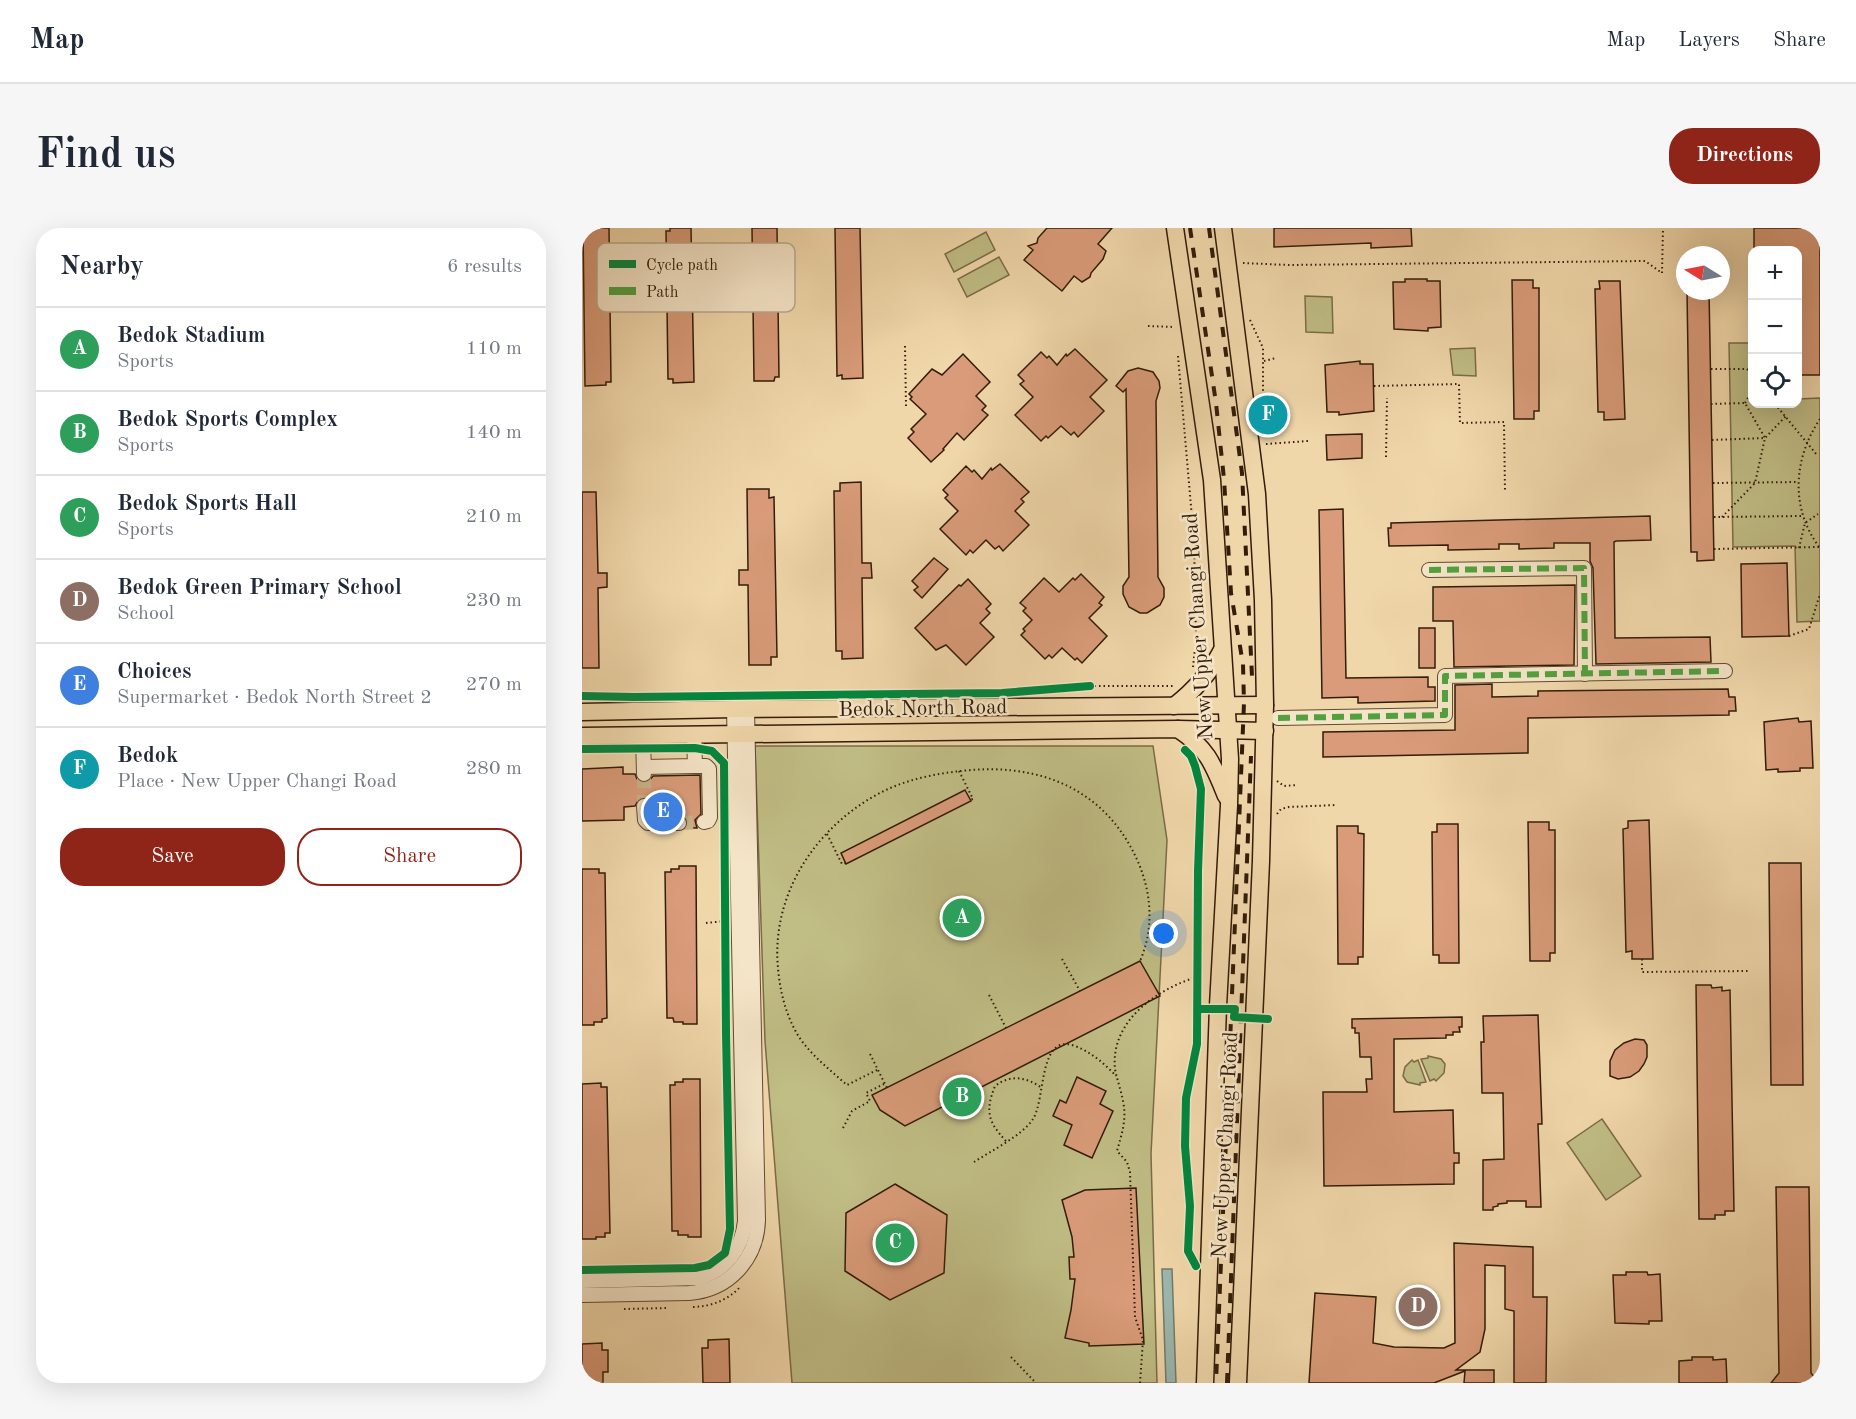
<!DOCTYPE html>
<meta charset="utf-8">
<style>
body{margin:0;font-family:"Old Standard TT",serif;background:#f6f6f7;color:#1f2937}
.controls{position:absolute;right:18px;top:18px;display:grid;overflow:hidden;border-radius:12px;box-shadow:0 6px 24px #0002}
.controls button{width:54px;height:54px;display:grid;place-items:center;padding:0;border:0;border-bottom:2px solid #e0e1e3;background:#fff;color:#1f2937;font:30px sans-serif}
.compass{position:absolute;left:1094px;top:18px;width:54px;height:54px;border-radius:50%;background:#fff;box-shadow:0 6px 24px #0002;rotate:280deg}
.you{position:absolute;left:582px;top:706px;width:21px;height:21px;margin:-15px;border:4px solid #fff;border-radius:50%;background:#1a73e8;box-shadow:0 0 0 9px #1a73e833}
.badge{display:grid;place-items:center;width:39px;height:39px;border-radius:50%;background:#8f2418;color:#fff;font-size:20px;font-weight:700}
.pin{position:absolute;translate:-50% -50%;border:3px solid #fff;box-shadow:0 2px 6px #0006}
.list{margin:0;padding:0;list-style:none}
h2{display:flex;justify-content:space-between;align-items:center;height:78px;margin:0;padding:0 24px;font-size:26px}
h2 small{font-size:20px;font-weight:400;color:#747a83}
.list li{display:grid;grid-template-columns:39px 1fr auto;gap:18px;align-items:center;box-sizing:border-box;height:84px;padding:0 24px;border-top:2px solid #e0e1e3}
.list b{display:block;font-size:22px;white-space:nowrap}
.list p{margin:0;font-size:20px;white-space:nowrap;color:#747a83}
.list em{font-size:20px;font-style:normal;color:#747a83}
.actions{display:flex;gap:12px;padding:18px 24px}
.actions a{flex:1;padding:14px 0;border:2px solid #8f2418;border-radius:24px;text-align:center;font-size:21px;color:#8f2418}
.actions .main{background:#8f2418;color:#fff}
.icon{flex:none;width:33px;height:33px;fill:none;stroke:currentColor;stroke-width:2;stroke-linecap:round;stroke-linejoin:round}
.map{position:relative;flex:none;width:1238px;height:1155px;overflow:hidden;border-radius:24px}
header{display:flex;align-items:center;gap:36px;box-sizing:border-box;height:84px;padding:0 30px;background:#fff;border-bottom:2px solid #e0e1e3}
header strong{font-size:28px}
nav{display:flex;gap:33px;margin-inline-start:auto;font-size:21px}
.intro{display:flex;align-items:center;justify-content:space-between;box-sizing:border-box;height:144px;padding:0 36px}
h1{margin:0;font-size:42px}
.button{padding:15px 27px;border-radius:24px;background:#8f2418;color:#fff;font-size:21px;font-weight:700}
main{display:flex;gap:36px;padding:0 36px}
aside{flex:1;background:#fff;border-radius:24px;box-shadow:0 6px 24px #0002}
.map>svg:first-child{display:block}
.green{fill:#c0bd85;stroke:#7a6c47;stroke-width:1.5}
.water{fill:#9bb8af;stroke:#717a6d;stroke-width:1.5}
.building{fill:#d99b79;stroke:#331c09;stroke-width:1.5}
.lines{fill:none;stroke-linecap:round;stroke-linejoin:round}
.minor-tunnel{stroke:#cab28a;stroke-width:14;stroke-dasharray:14 7;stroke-linecap:butt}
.minor-casing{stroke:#624b31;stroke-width:16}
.major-casing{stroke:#331c09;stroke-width:19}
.path{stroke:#331c09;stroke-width:2;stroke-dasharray:1.5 3;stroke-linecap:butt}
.minor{stroke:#f5e5c8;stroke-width:14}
.major{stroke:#f0d7aa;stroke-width:16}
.rail{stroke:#331c09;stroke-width:4;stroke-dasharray:10 10;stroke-linecap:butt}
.quiet{stroke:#52a13e;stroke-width:6;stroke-dasharray:12 6;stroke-linecap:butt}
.cycleway-casing{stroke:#f5e5c8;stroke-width:11}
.cycleway{stroke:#00873e;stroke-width:8}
.labels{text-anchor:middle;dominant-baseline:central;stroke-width:5;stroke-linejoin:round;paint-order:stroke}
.street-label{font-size:21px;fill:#331c09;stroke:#f5e5c8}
.key{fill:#f5e5c8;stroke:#bba98f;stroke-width:1.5}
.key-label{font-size:16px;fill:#331c09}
</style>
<header>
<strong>Map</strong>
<nav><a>Map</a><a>Layers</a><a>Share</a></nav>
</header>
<div class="intro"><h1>Find us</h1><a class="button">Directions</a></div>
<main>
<aside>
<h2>Nearby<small>6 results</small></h2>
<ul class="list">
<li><span class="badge" style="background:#2e9e5b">A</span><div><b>Bedok Stadium</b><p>Sports</p></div><em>110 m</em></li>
<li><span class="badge" style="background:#2e9e5b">B</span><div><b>Bedok Sports Complex</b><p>Sports</p></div><em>140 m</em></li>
<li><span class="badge" style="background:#2e9e5b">C</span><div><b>Bedok Sports Hall</b><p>Sports</p></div><em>210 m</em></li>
<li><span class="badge" style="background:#8d6e63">D</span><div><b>Bedok Green Primary School</b><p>School</p></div><em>230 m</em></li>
<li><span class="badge" style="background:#3f7fe0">E</span><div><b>Choices</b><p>Supermarket · Bedok North Street 2</p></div><em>270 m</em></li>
<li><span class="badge" style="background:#0f9aa8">F</span><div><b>Bedok</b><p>Place · New Upper Changi Road</p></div><em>280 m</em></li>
</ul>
<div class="actions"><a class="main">Save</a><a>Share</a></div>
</aside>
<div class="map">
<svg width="1238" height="1155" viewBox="0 0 1238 1155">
<rect width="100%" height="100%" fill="#f0d7aa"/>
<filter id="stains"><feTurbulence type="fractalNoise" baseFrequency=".00333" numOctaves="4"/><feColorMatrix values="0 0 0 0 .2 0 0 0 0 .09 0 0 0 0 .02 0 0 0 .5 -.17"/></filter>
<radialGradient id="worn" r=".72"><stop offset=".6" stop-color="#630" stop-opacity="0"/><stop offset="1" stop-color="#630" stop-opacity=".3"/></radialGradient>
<g class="green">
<polygon points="404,4 413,22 372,44 363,26"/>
<polygon points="417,29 427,47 385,69 376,51"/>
<polygon points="723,68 750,69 751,105 724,104"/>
<polygon points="1147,115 1170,115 1170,176 1216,176 1216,171 1238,170 1238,393 1215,394 1213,318 1151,319"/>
<polygon points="893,120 894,148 871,147 868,121"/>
<polygon points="173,518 571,518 585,612 569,926 575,1155 210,1155 183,813"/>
<polygon points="846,828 859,831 863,836 862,845 854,853 852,851 848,853 839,831 846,830"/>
<polygon points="830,832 832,834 836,832 844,854 838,855 838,857 825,854 821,848 823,839"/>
<polygon points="1020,891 1059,948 1024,972 985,915"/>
</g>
<polygon class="water" points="580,1041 590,1041 594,1155 584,1155"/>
<g class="building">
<polygon points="1,0 27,0 29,154 24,154 24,157 3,158"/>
<polygon points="88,0 109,0 112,154 91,155 91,151 86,151 84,3 88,3"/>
<polygon points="170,0 195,0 197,149 193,149 192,153 172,153"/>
<polygon points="253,0 278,0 281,150 260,151 260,147 255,148"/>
<polygon points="465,0 530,0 516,16 524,23 521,31 509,45 508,49 500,54 492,48 480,63 442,32 451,22 446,18 455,15 456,10"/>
<polygon points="692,0 829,0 830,18 789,20 789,15 692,19"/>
<polygon points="1172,0 1238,0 1238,147 1215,147 1215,22 1172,22"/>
<polygon points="823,51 845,51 845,53 858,53 859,99 846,100 846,103 812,101 811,54 823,54"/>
<polygon points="930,52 951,52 951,60 957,60 957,183 952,183 952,191 932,191"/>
<polygon points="1017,53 1038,53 1043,191 1022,192 1022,184 1016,184 1013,61 1018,61"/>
<polygon points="1105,63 1127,63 1132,332 1115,333 1115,324 1109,324"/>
<polygon points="493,121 525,152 508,169 522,183 496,209 492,204 489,207 479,198 466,210 464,208 459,213 433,187 451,169 438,156 442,153 436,147 459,124 465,130 467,128 475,137 484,126 485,128"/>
<polygon points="381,126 408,154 394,168 404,178 400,182 406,187 382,212 375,205 361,221 362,222 349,234 326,210 332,204 329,201 344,186 328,171 330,169 327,166 350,141 360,147"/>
<polygon points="778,133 778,136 791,136 792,183 757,187 757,184 745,184 743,137"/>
<polygon points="556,140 571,144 577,153 578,160 574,173 576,349 582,360 582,369 578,377 565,385 558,385 547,379 541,366 541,358 547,349 544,161 541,164 534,158 546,143"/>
<polygon points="780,206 780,230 745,232 744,207"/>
<polygon points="418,236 447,264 439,271 442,274 433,283 447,297 421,323 417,318 413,321 404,312 391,325 388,322 384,327 358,301 376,283 363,270 366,267 361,262 384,238 390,244 392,242 400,251 409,240 410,242"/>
<polygon points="279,254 280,335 289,335 290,350 280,350 281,430 260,431 260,423 254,423 252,263 258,263 258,255"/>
<polygon points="165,261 187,261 187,270 192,269 195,429 189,429 189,437 167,437 166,357 157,357 157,342 166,342"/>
<polygon points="0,264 14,264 16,345 25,345 25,359 16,360 17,440 0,440"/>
<polygon points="761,281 764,450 846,449 846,459 853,459 853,473 776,475 776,469 740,470 737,282"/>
<polygon points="1068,288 1069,312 1034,313 1032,314 1033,410 1128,409 1129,434 1014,436 1011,340 1008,333 1008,315 972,315 972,320 937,321 937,316 917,316 917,321 866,322 866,317 807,318 806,300 809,300 809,295"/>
<polygon points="352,330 366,341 340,370 332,362 336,359 330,353"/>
<polygon points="1205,335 1207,408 1160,409 1159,336"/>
<polygon points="499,346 522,369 517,375 520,377 507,390 525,408 500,435 495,430 493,432 480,420 470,430 467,427 463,431 439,407 443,403 441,401 450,392 441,383 444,380 438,375 462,350 477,364 491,350 493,352"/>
<polygon points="386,351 409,376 404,381 408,385 398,395 412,409 384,437 364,417 354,422 333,400 377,357 379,358"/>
<polygon points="993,357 992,437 872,439 871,393 851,393 851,359"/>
<rect x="837" y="400" width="16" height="40"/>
<polygon points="910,456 910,469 956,468 956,463 1146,461 1147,469 1153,469 1154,483 1147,483 1147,487 946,490 946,525 741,529 741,504 873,502 873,457"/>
<polygon points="1216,490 1217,494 1229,493 1231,540 1218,540 1218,543 1196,544 1196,541 1184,542 1182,494"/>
<polygon points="41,539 41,546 53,546 55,551 62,555 67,553 71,548 118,547 119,586 113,592 115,600 105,600 105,591 101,587 72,586 70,573 62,569 57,571 53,578 42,579 42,592 0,593 0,541"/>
<polygon points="383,562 389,573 264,636 259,625"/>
<polygon points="1067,592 1071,731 1050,731 1050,723 1044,724 1041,601 1046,600 1046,593"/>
<polygon points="946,594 967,594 967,602 973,602 973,725 968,725 968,733 948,733"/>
<polygon points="855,596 876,596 877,735 857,735 857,727 851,727 850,604 855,604"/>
<polygon points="755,598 776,598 776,605 782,606 781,729 776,729 776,736 756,736"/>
<polygon points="1187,635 1219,635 1221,857 1189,857"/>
<polygon points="97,638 114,638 115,796 101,796 101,794 92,794 91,790 85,790 83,644 89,644 89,641 97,641"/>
<polygon points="0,641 17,641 17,645 23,645 25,790 20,791 20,794 12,794 12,797 0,797"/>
<polygon points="558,733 578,768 323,898 298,882 290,867"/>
<polygon points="1114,757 1129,757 1130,760 1140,759 1140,763 1148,762 1152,983 1143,983 1143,987 1133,987 1133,991 1117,991"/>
<polygon points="956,787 960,896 956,896 959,979 944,979 944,973 925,973 925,975 916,976 916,978 911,979 911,982 901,982 901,932 922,931 921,865 900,865 899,814 902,814 901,788"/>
<polygon points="880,789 880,799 877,799 878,804 871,804 871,807 864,807 864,810 812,811 812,884 871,882 872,925 877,925 877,935 872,935 872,956 742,958 741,864 785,864 784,851 790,851 789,829 778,829 777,805 773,805 773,800 770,800 770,791"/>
<polygon points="1053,811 1062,812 1065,817 1065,829 1062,836 1057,843 1048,849 1036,851 1028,848 1028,833 1033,822 1042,815"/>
<polygon points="495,849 524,863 518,876 531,883 510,930 482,917 490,897 471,888 478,872 484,875"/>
<polygon points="101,851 118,851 119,1009 106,1009 106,1007 96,1007 96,1003 90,1003 88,857 93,857 93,854 101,854"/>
<polygon points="19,855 19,859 25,859 28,1005 23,1005 23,1009 14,1009 14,1011 0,1011 0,856"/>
<polygon points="313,956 365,987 362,1045 308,1072 263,1043 264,985"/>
<polygon points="1194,959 1227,959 1229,1145 1237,1155 1189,1155 1197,1145"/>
<polygon points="554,960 562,1116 507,1118 507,1115 483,1110 489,1082 493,1051 488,1051 487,1029 492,1029 490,1009 480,972 503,962"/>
<polygon points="872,1015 951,1019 951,1069 965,1069 964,1155 932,1155 932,1083 923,1081 923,1038 903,1037 903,1101 898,1124 874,1142 912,1142 912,1155 882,1155 883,1143 852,1155 727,1155 733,1065 794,1069 791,1115 812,1119 862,1120 873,1115"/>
<polygon points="1044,1044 1065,1044 1066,1047 1078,1046 1080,1093 1067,1093 1067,1096 1033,1095 1031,1047 1044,1047"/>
<polygon points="147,1111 148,1155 121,1155 120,1120 126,1120 126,1112"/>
<polygon points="20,1115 20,1122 26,1122 26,1144 21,1144 21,1155 0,1155 0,1116"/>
<polygon points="1110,1129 1131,1129 1131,1132 1144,1131 1145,1155 1097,1155 1097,1133 1110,1132"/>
</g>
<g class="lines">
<g class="minor-tunnel">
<polyline points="62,546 62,578"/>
<polyline points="97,595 122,594"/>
</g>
<g class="minor-casing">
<g id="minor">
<polyline points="847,342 1002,340 1003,446"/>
<polyline points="696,490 863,487 863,448 1143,443"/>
<polyline points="61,508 62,546"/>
<polyline points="113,538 124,538 127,541 128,589 126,593 122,594"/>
<polyline points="62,539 113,538 112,507"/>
<polyline points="62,578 63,592 66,595 97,595"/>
<path d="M0 1053 117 1050C144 1042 160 1021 163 993L152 481"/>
<path d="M0 1067 107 1065C147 1062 175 1031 176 992L165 481"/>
</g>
</g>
<g class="major-casing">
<g id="major">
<polyline points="593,0 630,252 648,531 647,577 636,778 623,1155"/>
<polyline points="641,0 675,266 681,372 683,477 679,633 656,1155"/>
<path d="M592 478C613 462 628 445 640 422"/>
<polyline points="0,484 152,481 683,477"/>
<path d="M596 501C626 521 631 536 644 568"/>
<polyline points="0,508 596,501 683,503"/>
</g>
</g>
<g class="path">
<polyline points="661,35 706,37 1063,33 1080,45"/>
<polyline points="1080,45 1081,0"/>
<polyline points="668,92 681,120 681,186"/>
<polyline points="566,98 592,99"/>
<polyline points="323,118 324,178"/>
<polyline points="596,128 612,313 614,411 611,439"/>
<polyline points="682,133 694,130"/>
<polyline points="1129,141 1165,141 1170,147"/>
<polyline points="792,158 877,156 878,195 922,194 923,264"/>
<polyline points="1163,175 1170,163"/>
<polyline points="1129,176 1163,175 1183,210 1173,255 1140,289"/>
<polyline points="1193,176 1235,227"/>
<path d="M1238 191C1211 231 1208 281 1238 320"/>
<polyline points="1130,212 1183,210 1204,188"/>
<polyline points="684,216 726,213"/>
<polyline points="804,229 805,170"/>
<polyline points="1131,255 1216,254"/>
<polyline points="1132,289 1221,288"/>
<polyline points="1217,320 1223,295 1236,286"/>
<polyline points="1132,321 1237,319"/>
<polyline points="1207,408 1227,401 1238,366"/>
<polyline points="508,458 593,458"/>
<polyline points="377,543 391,571 388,572"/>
<polyline points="695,553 702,558 715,557"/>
<polyline points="695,586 699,581 707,579 755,577"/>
<polyline points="245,606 260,636 264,635"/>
<polyline points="124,695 143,693"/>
<polyline points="480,731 498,763"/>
<polyline points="1060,731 1060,744 1166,743"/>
<polyline points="407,767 424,800"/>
<polyline points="288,826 305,860"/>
<path d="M295 842 265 857C248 842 230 828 217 809 204 788 198 764 196 740 189 667 233 600 296 566 322 552 351 546 379 543 447 535 511 554 547 616 568 652 575 694 558 733"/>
<polyline points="261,900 270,883 288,873 284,865 302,856"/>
<path d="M424 913C406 894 403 883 413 858 429 846 444 849 460 860"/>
<path d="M392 934C409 923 441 907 451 891 464 871 456 804 493 818 509 824 523 836 534 848"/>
<path d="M111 1079C130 1078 145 1073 159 1058"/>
<polyline points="42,1081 87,1080"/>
<polyline points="429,1129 454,1155"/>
<path d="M558 1155 561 1112 553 1089 548 944 545 934 535 923C540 905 545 891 541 873 539 862 535 852 533 841 528 793 575 761 615 749"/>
</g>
<use href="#minor" class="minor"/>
<use href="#major" class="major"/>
<g class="rail">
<polyline points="608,0 634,175 642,251 649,365 661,436 662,475 634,1155"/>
<polyline points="627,0 660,245 670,448"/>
<polyline points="645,1155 669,528"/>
</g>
<g class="quiet">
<polyline points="847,342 1002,340 1003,446"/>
<polyline points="696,490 863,487 863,448 1143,443"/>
</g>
<g class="cycleway-casing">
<g id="cycleway">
<polyline points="0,468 52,469 420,465 508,458"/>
<polyline points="0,521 113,520 130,523 142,535 144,805 148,1001 143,1025 127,1037 113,1040 0,1042"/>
<polyline points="603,522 609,528 613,538 619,561 616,643 615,816 604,870 603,918 608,978 606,1023 614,1038"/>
<polyline points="616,781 653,781 652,789 686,791"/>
</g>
</g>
<use href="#cycleway" class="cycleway"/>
</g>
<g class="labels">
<g class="street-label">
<text transform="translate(617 398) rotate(-94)">New Upper Changi Road</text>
<text transform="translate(341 481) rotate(-1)">Bedok North Road</text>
<text transform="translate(644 917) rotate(-87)">New Upper Changi Road</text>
</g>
</g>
<rect x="15" y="15" width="198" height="69" rx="9" class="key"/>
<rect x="27" y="32" width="27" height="8" fill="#00873e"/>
<rect x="27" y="59" width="27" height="8" fill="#52a13e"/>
<g class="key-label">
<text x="64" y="42">Cycle path</text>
<text x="64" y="69">Path</text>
</g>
<rect width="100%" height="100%" filter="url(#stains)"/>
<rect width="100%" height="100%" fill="url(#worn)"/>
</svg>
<div class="controls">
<button>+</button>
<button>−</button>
<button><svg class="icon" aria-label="locate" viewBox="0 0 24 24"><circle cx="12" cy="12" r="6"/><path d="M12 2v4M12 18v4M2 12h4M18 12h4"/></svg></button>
</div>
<svg class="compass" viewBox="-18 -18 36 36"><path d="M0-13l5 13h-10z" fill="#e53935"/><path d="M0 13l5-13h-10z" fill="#747a83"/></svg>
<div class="you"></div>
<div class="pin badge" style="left:380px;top:690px;background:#2e9e5b">A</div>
<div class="pin badge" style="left:380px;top:869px;background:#2e9e5b">B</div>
<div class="pin badge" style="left:313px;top:1015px;background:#2e9e5b">C</div>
<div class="pin badge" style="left:836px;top:1079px;background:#8d6e63">D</div>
<div class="pin badge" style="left:81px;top:584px;background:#3f7fe0">E</div>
<div class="pin badge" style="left:686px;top:187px;background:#0f9aa8">F</div>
</div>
</main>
